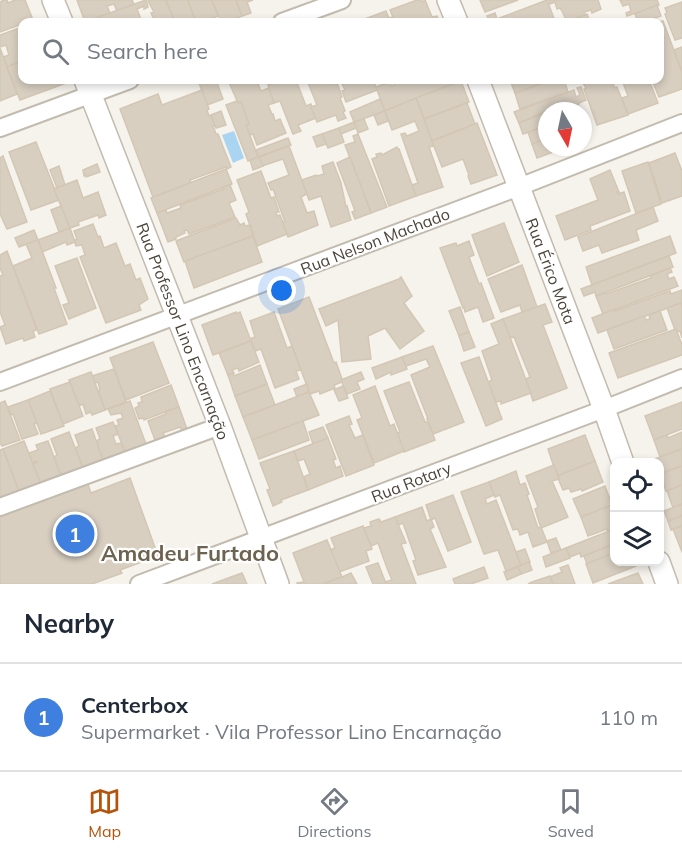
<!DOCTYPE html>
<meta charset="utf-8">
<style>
body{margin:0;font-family:Mulish,sans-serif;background:#f6f6f7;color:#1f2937}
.controls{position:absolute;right:18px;bottom:18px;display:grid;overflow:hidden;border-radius:12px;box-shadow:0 3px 9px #0003}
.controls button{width:54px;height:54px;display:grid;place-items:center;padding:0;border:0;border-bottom:2px solid #e0e1e3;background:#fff;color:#1f2937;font:30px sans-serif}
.compass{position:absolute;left:538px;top:102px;width:54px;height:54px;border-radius:50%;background:#fff;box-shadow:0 3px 9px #0003;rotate:171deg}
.you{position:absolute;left:282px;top:291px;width:21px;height:21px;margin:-15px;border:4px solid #fff;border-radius:50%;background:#1a73e8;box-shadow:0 0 0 9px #1a73e833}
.badge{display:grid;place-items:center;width:39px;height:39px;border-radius:50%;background:#b45309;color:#fff;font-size:20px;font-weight:700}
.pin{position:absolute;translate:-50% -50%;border:3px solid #fff;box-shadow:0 2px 6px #0006}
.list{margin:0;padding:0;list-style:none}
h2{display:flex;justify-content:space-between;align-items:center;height:78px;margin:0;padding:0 24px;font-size:26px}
h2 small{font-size:20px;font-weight:400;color:#747a83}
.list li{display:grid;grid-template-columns:39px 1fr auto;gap:18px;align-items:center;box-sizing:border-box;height:108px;padding:0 24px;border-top:2px solid #e0e1e3}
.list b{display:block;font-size:22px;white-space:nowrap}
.list p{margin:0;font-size:20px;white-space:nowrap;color:#747a83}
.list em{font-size:20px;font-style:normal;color:#747a83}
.icon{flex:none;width:33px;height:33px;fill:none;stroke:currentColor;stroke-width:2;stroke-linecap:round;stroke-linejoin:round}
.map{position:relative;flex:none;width:682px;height:584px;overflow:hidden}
.search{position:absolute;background:#fff;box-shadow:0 3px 9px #0003;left:18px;right:18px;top:18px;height:66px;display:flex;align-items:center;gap:15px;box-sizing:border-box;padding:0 21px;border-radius:12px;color:#747a83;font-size:22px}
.sheet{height:186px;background:#fff}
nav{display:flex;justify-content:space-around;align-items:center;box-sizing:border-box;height:84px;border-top:2px solid #e0e1e3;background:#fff;font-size:16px;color:#747a83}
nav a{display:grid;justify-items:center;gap:3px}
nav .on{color:#b45309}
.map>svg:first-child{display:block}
.water{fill:#a9d4f2}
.building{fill:#d8cfc1;stroke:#d3c7b4;stroke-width:1.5}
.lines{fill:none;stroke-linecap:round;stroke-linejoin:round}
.minor-casing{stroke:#c2bbae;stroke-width:20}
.tertiary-casing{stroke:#c2bbae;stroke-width:24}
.minor{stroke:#fff;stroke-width:16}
.tertiary{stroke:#fff;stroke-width:21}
.labels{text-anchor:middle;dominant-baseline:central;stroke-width:4.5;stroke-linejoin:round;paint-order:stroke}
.street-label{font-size:16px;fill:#4b4439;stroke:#fff}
.district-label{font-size:22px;font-weight:bold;fill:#6e6250;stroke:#fff}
</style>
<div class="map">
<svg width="682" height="584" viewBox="0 0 682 584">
<rect width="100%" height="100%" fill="#f6f3ec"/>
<polygon class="water" points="234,131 244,158 233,163 222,135"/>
<g class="building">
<polygon points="4,0 7,0 8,3 15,0 25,0 33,20 22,22 22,24 0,32 0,2"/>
<polygon points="77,0 132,0 134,4 117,11 114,4 107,6 110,13 85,22"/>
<polygon points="146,0 148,7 144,9 144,6 137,9 142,22 94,22 93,19"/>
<polygon points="150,0 166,0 175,22 155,22 151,13 154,12 148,1"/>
<polygon points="166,0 188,0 196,22 175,22"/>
<polygon points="188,0 212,0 218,16 201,22 196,22"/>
<polygon points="212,0 236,0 242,16 227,22 221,22"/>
<polygon points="236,0 253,0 247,2 251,13 242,16"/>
<polygon points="417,0 421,0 422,2 425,0 432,17 437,16 439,22 395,22 390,10"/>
<polygon points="480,0 518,0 485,12"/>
<polygon points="547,0 555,21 552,22 549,22 547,19 542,22 490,22 487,16 495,13 497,19"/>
<polygon points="549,0 598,0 601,9 592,13 591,10 584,12 585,15 567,22 562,11 560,8 557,9 555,2 550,4"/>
<polygon points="620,0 657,0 659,5 627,16 626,13 631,11 629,4 623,6"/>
<polygon points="682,2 682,38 675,40 665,14 667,13 665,8"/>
<polygon points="657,5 661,16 643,22 638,22 635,14"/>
<polygon points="386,11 389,18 393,17 395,22 357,22"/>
<polygon points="587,14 590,22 565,22 585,15"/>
<polygon points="663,21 682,72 682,89 659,97 652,80 660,80 659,22"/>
<polygon points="22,27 22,61 7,67 3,57 9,55 6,45 0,47 0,35"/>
<polygon points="682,47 682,72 674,50"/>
<polygon points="0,48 17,94 0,101"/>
<polygon points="22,61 22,80 65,80 66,83 20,100 7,67"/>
<polygon points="198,80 216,80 223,99 207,105"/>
<polygon points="228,80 266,80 266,81 258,84 261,91 269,88 274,103 268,105 272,114 273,114 275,121 280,119 286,133 257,145 253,134 250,135 246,125 249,124 241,102 238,103"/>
<polygon points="272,80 296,80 306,106 311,104 316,118 298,125 301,131 293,134 280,101 274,103 268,85 273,83"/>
<polygon points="307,80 333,80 334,84 337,83 342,97 340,98 345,111 343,112 346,118 338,121 336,115 317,122 311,107 317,105"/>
<polygon points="344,80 373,80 377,90 346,102 342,91 345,90 341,81"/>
<polygon points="395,80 451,80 453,84 385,111 376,87 390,82 391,86 394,85 392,81"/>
<polygon points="510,80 548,80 538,83 537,82 537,85 515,93"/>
<polygon points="551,80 564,80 568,92 520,109 515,93"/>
<polygon points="581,80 614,80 612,81 615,88 617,87 628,115 597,125 584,89 586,88"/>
<polygon points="622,80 649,80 658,103 628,114 622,98 628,96"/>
<polygon points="461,81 469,102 424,119 416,98"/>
<polygon points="581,87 586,100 579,103 579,104 562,111 559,111 558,109 553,111 547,111 519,123 514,112 574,90 576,97 580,95 577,88"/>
<polygon points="202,90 209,109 207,110 209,116 211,115 215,126 213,126 216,134 218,134 231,167 227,169 226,167 190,180 191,183 153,197 120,109 158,94 162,105"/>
<polygon points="416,98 434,146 429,147 443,187 416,196 412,185 418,183 401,134 405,133 407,136 419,131 415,121 392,130 385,111"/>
<polygon points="380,99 385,111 354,122 350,112"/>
<polygon points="237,101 238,103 241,102 249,124 246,125 258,157 248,161 226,105"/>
<polygon points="467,103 475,124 432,141 424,119"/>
<polygon points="221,111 226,125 216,128 211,115"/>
<polygon points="385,111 388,121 378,125 374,115"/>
<polygon points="547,112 547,126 523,134 519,123"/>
<polygon points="364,119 368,129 358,133 354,122"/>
<polygon points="354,122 356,128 341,134 339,128"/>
<polygon points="477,123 497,175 471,184 468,176 469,175 463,159 442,167 432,141"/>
<polygon points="547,126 547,138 532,144 528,132"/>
<polygon points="339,128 344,142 328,148 322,134"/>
<polygon points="322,134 326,144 317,147 313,137"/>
<polygon points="358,134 387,207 371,213 345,145 355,142 353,136"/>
<polygon points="288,138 291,145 258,157 256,150"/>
<polygon points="547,138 547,147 567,147 537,158 532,144"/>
<polygon points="36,142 59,200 31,210 9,152"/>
<polygon points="289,146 307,194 301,197 307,213 314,211 318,225 288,237 282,222 285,222 273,189 271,190 268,183 289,175 283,159 262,166 259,157"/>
<polygon points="397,147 398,149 399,149 416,196 389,206 372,159 377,157 376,154 381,153 382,155"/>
<polygon points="675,153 682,171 682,196 662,203 649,163"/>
<polygon points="3,156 27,222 7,229 0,214 0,158"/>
<polygon points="259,157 263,166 253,170 250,160"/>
<polygon points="350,157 371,213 355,219 352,212 355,211 337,163"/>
<polygon points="333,162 341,183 346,207 347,206 351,220 331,227 321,196 309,200 302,180 316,175 317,176 324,174 322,166"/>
<polygon points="648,162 661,204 636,213 622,171"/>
<polygon points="97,164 100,172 86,177 86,175 84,176 83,170"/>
<polygon points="59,166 65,185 57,188 50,170"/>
<polygon points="226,169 232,184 157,213 151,198"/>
<polygon points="610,170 619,192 617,192 618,194 624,192 630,211 590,226 591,230 565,240 556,216 598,200 590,179"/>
<polygon points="261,171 271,198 274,197 279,212 276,212 277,216 280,215 287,234 257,246 246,214 249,212 237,180"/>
<polygon points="77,180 83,198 98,192 106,215 99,218 98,215 78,222 79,225 70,228 54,189"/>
<polygon points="230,185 236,200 229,203 235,217 189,234 187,230 184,231 185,233 176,237 176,239 168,242 157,213 166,210 167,213 181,208 180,205 224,189 223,187"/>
<polygon points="61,206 70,228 59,232 51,210"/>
<polygon points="653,207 658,221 636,230 639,240 602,253 599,245 583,251 578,237"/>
<polygon points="236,218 240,225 244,223 245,226 250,225 253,236 184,262 176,241"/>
<polygon points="504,223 519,262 487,276 472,235"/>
<polygon points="93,224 98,237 100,236 104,248 116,243 125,266 130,264 136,280 140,278 148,299 139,305 141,310 106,323 80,257 85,255 82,245 76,246 74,240 77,239 74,231"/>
<polygon points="70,228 75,242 67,245 66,242 42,252 38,240"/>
<polygon points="34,230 38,240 19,247 15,238"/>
<polygon points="253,236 262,262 194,288 185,261"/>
<polygon points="670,236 676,253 592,285 586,267"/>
<polygon points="38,240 56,288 54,288 67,324 39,334 13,266 32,258 26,244"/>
<polygon points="469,241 474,255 469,257 479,284 481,283 494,318 483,322 478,307 465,312 464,307 463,308 440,248 456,243 457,246"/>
<polygon points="7,251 37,330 33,331 35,337 24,341 23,338 6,344 0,327 5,325 0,312 0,276 3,275 0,268 0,255"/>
<polygon points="669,256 673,267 596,296 595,292 584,296 581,289"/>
<polygon points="77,258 96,308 69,319 63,305 69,303 55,266"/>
<polygon points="522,265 537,307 522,312 520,305 501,312 488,279"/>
<polygon points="670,268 672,272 667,274 669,279 674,277 678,286 603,314 596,296 605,293 606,294 651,278 650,276"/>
<polygon points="401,277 412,296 404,303 424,331 400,349 385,328 368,336 371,359 342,362 338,320 326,326 319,309 399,279"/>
<polygon points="682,290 682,303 598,333 592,318 615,309 615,311 670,291 671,294"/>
<polygon points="309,297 334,363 336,362 342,379 341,380 342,382 334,385 335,388 320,394 319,391 310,394 278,309"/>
<polygon points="681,303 682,307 682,338 680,331 677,332 676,329 675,330 667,308"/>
<polygon points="545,304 552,322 543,325 567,388 533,401 526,379 530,377 514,337 510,338 503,319"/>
<polygon points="460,307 469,332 459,336 449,311"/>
<polygon points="660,311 667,330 614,349 607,330 644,316 646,320 650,319 649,315"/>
<polygon points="236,312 236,314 240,312 251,341 213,355 202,325"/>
<polygon points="274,312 287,348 292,346 301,370 296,371 299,379 275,388 261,349 255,351 251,341 250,339 255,337 250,321"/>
<polygon points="503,319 531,393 501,404 501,401 496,402 488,382 492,380 482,351 499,344 491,324"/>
<polygon points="676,329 682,345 682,355 618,378 609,353"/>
<polygon points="469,332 475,347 464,351 459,336"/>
<polygon points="251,341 259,362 239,371 238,368 232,370 234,373 228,375 219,353"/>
<polygon points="153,342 169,383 126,400 110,358"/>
<polygon points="433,346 464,422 433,434 427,419 428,419 411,375 430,367 426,359 406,366 402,357"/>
<polygon points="402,357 407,369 391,375 391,372 376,379 372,368"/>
<polygon points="479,357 502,419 486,426 461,363"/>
<polygon points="260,365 267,384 235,396 228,375 233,373 234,376"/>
<polygon points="114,369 126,402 105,410 98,391 100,390 98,382 95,383 92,376"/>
<polygon points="91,372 105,410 92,415 91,412 86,414 83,404 79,406 69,380"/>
<polygon points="361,372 364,379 357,382 360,389 347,394 341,380"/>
<polygon points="70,382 83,416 63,424 50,389"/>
<polygon points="409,382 425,422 428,422 435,440 404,452 397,433 400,432 384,391"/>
<polygon points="267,384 275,405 243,417 235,396"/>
<polygon points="307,384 309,392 297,397 294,389"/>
<polygon points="171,385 179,407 144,420 144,418 139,419 135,408 139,406 138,403 142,402 141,397"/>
<polygon points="343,386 348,398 339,401 334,390"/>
<polygon points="375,386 390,426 394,424 404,451 374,463 357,420 362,418 353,395"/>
<polygon points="50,391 64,426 41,434 28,400"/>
<polygon points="309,392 319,415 252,440 243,417"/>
<polygon points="28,400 37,423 34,424 38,434 22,439 13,414 11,415 8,407"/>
<polygon points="5,401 20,440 2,446 0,443 0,403"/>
<polygon points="130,401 146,444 125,452 115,426 119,425 117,420 123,418 121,413 111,415 108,409"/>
<polygon points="682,402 682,429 654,440 645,416"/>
<polygon points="179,407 187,429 182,431 180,427 163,433 165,437 155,440 148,421 166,414 165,412"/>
<polygon points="349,416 352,424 349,425 355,438 363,435 374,465 346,476 326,425"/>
<polygon points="303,421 309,440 259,459 252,440"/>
<polygon points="113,422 118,434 113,436 116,444 121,443 125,452 103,460 96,441 100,439 96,428"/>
<polygon points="323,427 328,438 313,444 309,432"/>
<polygon points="92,429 103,460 83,468 75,448 79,446 75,435"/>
<polygon points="69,432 83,468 61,476 54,457 57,455 51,439"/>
<polygon points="682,432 682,449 660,457 654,440 667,435 668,438"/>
<polygon points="585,435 595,461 557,476 548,449"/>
<polygon points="328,438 336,459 333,460 336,468 340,466 343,476 308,490 304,477 310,474 304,459 298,461 294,451"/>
<polygon points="24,441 41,484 19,492 3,449"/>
<polygon points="48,441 61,476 41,484 33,464 37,462 36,461 33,463 29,453 38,450 36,445"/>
<polygon points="3,449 19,492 0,499 0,450"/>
<polygon points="682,449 682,466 660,474 660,463 653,463 652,460"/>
<polygon points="294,451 308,490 281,500 282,502 273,506 267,490 270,489 260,463"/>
<polygon points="595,461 603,482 582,491 581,489 571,492 569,488 563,490 557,476"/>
<polygon points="554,465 559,479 552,481 568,517 541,528 535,509 538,507 526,476"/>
<polygon points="682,466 682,485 666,491 660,474"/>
<polygon points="516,471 520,485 525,483 529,494 527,495 538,528 541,527 547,542 533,547 528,532 520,535 518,529 513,530 500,495 495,497 489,482"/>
<polygon points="130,478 158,556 120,570 122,573 92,584 0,584 0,512 86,479 91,493"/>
<polygon points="489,482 494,495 485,499 487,504 496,500 521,565 506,571 498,550 484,554 461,492"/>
<polygon points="682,485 682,504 673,508 667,491"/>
<polygon points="605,486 612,505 581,517 573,499"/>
<polygon points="453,495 471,542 448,551 435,518 431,520 426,505"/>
<polygon points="682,504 682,516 668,521 664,511"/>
<polygon points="612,505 614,512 614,529 608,532 607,529 588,536 581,517"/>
<polygon points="422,507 427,521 431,519 434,527 430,529 446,567 418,575 413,561 416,560 403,523 398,525 395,517"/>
<polygon points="681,515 682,515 682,526 671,530 668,521 682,516"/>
<polygon points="395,517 406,543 401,544 416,584 386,584 385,582 392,580 387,568 378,543 371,546 364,528 371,526 370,522 379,519 381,522"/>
<polygon points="363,526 372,549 366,551 369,561 339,572 330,550 335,548 331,538"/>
<polygon points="682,526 682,552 673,529"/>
<polygon points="614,529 614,544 581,557 580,553 570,557 566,548"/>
<polygon points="556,538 561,550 551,553 547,541"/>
<polygon points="327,540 342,577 323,584 297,584 297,583 304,582 293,553"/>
<polygon points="614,544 614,553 587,564 584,556"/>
<polygon points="566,548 570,558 546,567 543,557"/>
<polygon points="525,549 530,562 521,565 516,552"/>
<polygon points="614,553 614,562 635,562 636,566 593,583 586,564"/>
<polygon points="529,562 532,570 521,574 518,567"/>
<polygon points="378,563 385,581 386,584 373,584 366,567"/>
<polygon points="568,565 575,584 553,584 550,577 562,572 560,568"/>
<polygon points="484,567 488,578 471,584 455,584 453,579"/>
<polygon points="518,567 521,574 507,580 504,572"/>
<polygon points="242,573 247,584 212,584"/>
<polygon points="351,573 357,584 323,584 342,577"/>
<polygon points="638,573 643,584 608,584"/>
<polygon points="550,576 553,584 528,584 532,582"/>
</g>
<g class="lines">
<g class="minor-casing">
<g id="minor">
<polyline points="282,22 342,0"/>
<polyline points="0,128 130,80"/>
<polyline points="0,382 519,187 682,123"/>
<polyline points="0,507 220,426"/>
<polyline points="139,584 604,409 682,378"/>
</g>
</g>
<g class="tertiary-casing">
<g id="tertiary">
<polyline points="53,0 62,22"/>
<polyline points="448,0 457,22"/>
<polyline points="85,80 220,426 278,584"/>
<polyline points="478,80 604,409 623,463"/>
<polyline points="659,562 667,584"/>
</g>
</g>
<use href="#minor" class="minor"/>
<use href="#tertiary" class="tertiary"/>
</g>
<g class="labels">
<g class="street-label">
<text transform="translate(375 241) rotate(-21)">Rua Nelson Machado</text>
<text transform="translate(551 271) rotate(69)">Rua Érico Mota</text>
<text transform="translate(183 331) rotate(69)">Rua Professor Lino Encarnação</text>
<text transform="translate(411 482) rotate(-21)">Rua Rotary</text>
</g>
<g class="district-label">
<text x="190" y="553">Amadeu Furtado</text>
</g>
</g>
</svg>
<div class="controls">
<button><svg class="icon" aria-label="locate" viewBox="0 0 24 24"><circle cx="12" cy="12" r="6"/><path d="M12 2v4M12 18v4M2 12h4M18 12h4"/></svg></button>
<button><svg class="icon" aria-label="layers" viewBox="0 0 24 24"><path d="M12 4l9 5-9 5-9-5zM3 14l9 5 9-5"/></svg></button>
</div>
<svg class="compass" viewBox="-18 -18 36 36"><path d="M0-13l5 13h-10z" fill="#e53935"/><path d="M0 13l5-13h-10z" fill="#747a83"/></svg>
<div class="you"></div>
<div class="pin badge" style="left:75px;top:534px;background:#3f7fe0">1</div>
<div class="search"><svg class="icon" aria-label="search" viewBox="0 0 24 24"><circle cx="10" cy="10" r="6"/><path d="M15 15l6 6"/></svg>Search here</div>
</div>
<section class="sheet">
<h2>Nearby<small></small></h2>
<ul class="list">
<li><span class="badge" style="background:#3f7fe0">1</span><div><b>Centerbox</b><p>Supermarket · Vila Professor Lino Encarnação</p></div><em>110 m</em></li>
</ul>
</section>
<nav>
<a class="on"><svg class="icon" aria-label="map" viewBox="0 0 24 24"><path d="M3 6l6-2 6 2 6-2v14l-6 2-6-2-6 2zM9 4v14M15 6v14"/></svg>Map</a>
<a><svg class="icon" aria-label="directions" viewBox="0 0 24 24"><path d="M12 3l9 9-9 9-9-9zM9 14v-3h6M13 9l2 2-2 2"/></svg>Directions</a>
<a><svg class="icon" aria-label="saved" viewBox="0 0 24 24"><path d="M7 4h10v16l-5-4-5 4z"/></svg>Saved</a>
</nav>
